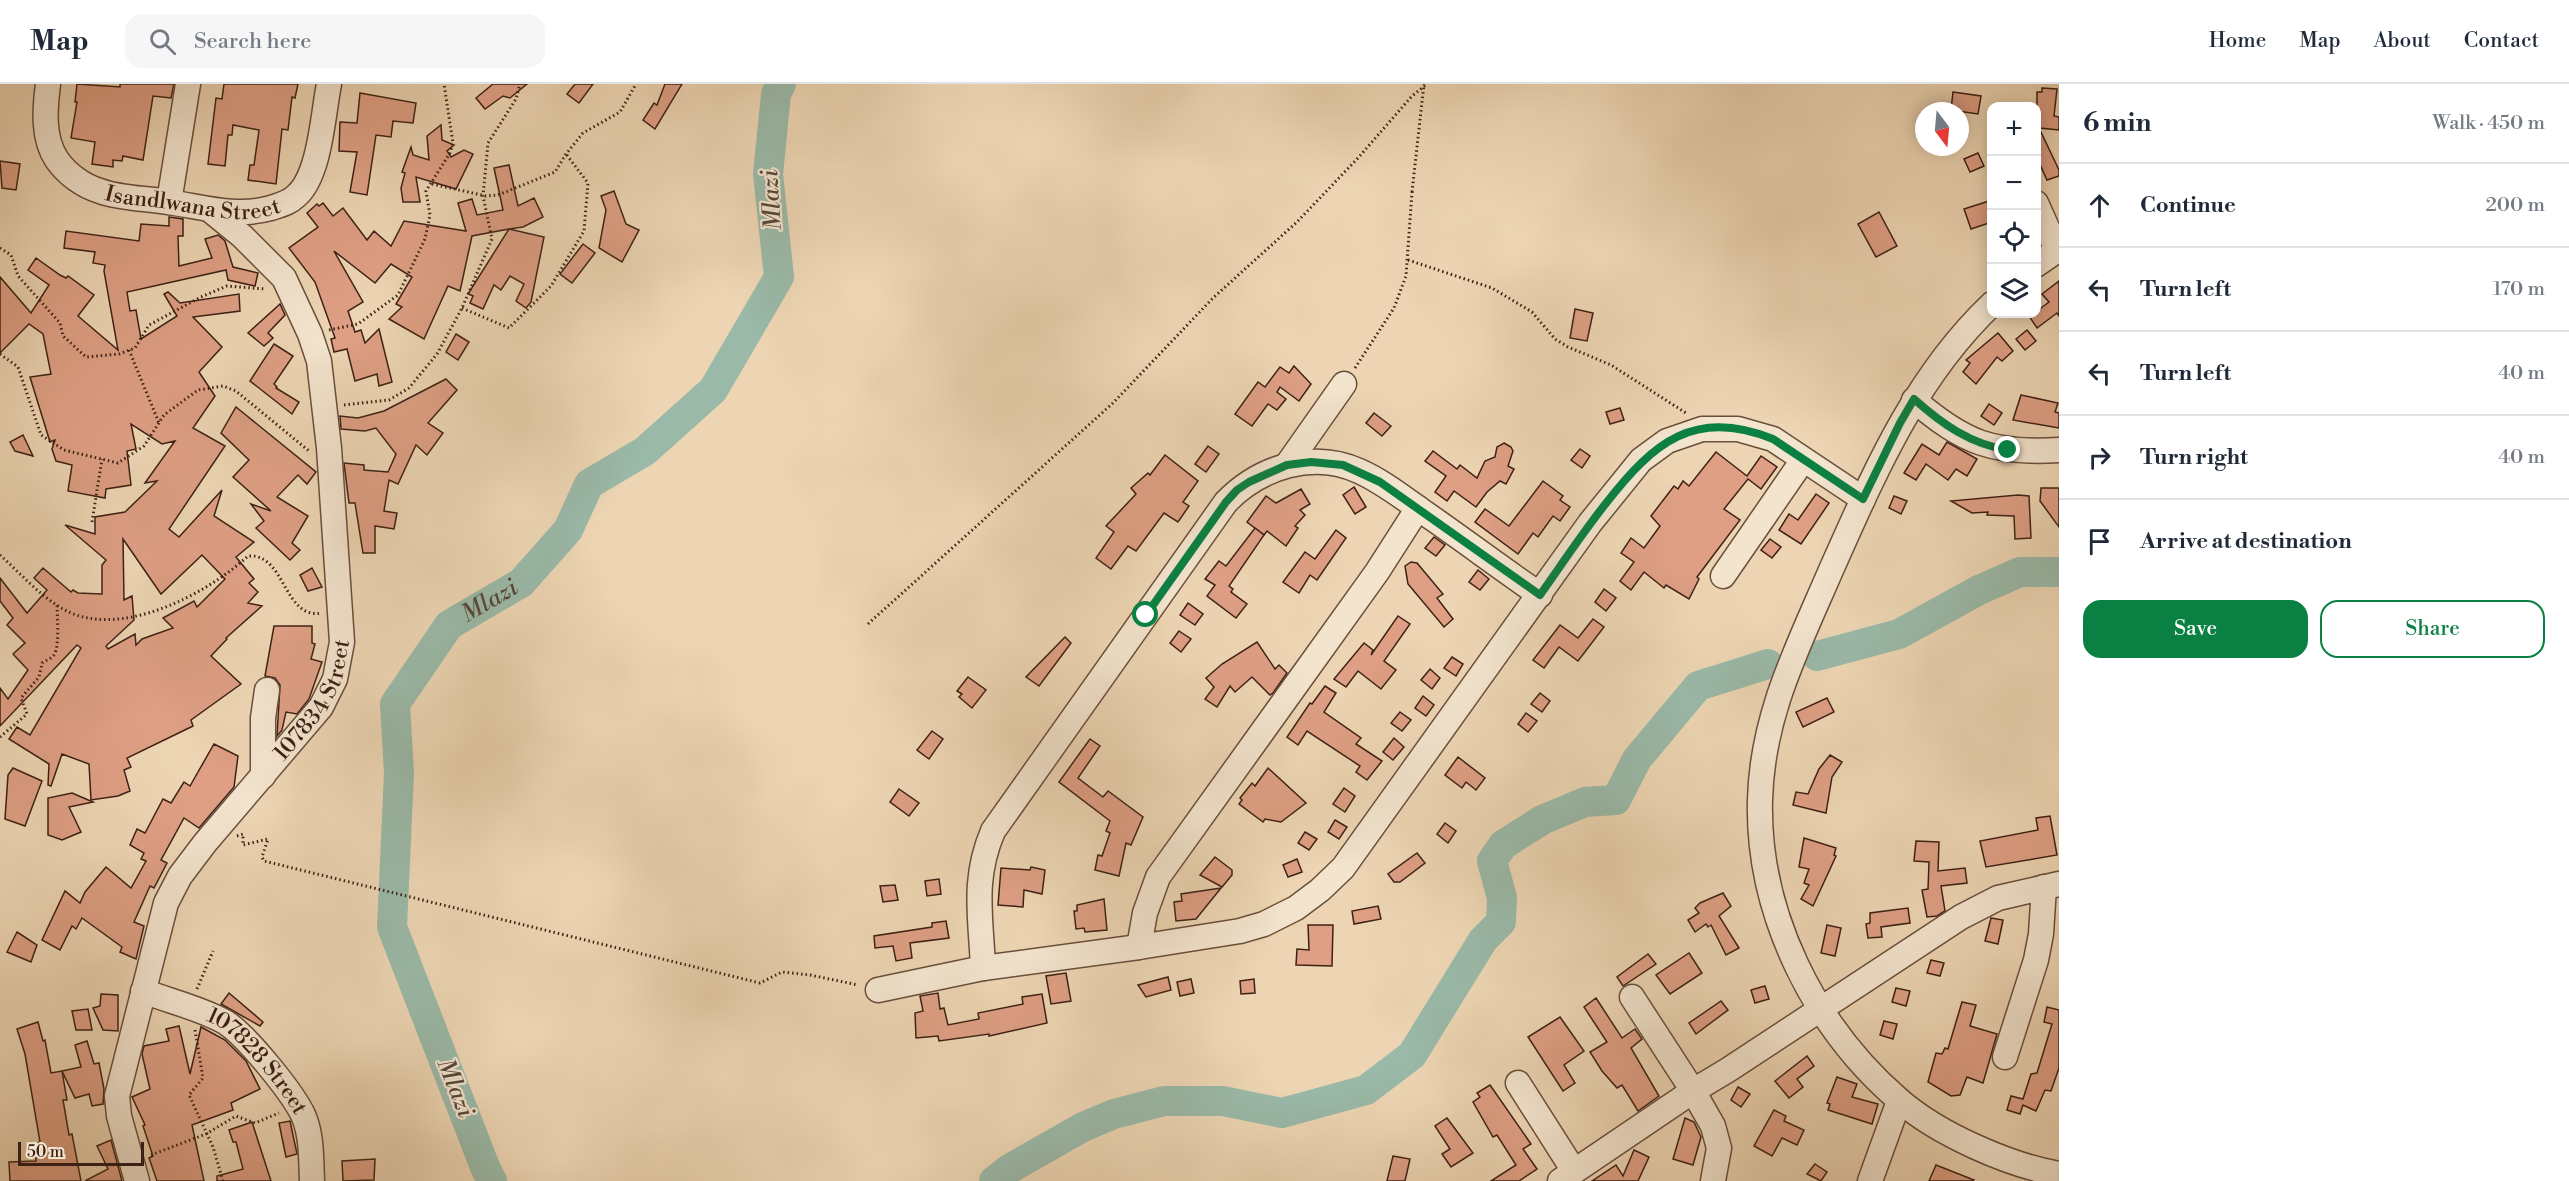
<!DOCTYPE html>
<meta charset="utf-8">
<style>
body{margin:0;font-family:"Libre Bodoni",serif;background:#f6f6f7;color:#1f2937}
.controls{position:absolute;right:18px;top:18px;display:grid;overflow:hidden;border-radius:12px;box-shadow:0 3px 15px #0003}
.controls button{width:54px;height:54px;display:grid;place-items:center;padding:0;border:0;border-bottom:2px solid #e0e1e3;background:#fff;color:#1f2937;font:30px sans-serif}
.compass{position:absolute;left:1915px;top:18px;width:54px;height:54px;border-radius:50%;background:#fff;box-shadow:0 3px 15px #0003;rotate:164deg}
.scale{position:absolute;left:18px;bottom:15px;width:126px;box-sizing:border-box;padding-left:6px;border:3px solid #3e2115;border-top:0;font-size:16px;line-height:21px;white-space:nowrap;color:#3e2115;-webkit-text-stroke:4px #f3e4ce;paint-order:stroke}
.stop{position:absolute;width:18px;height:18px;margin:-14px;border:4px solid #0b8043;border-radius:50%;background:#fff}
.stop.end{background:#0b8043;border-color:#fff;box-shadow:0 2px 6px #0008}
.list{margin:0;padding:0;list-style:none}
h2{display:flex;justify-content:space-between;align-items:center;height:78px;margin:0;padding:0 24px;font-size:26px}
h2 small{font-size:20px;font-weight:400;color:#747a83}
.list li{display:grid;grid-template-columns:39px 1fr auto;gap:18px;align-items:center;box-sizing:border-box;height:84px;padding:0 24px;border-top:2px solid #e0e1e3}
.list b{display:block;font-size:22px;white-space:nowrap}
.list em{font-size:20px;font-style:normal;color:#747a83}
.actions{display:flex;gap:12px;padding:18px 24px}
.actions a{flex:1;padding:14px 0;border:2px solid #0b8043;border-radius:18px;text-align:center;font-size:21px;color:#0b8043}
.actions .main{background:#0b8043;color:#fff}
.icon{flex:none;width:33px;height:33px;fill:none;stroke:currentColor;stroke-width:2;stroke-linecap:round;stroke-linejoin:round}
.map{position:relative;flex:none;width:2059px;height:1097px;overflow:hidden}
header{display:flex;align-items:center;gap:36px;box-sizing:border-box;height:84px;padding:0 30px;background:#fff;border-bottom:2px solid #e0e1e3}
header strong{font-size:28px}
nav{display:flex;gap:33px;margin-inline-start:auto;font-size:21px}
.search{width:420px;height:54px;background:#f6f6f7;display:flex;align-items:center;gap:15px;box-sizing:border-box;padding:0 21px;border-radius:18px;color:#747a83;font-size:22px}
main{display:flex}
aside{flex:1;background:#fff}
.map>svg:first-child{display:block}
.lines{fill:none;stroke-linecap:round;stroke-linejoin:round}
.river{stroke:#9ab9a8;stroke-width:30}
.building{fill:#de9f84;stroke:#3e2115;stroke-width:1.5;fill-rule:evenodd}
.minor-casing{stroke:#6a4e3c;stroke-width:27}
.path{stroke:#3e2115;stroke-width:3;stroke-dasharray:1.5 3;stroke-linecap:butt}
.minor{stroke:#f3e4ce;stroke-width:24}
.path-bridge{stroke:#3e2115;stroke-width:3;stroke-dasharray:1.5 3;stroke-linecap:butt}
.route{stroke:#0b8043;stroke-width:8}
.labels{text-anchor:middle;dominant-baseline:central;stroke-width:4.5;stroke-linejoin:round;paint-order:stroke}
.street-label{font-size:22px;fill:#3e2115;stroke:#f3e4ce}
.water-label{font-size:24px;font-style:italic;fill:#55473a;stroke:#f3e4ce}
</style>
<header>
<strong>Map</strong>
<div class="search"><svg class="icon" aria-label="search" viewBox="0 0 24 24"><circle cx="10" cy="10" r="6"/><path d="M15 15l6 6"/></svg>Search here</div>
<nav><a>Home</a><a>Map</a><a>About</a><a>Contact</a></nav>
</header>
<main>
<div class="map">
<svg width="2059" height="1097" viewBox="0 0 2059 1097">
<rect width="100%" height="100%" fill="#edd5b3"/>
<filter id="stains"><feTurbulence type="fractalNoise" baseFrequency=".00333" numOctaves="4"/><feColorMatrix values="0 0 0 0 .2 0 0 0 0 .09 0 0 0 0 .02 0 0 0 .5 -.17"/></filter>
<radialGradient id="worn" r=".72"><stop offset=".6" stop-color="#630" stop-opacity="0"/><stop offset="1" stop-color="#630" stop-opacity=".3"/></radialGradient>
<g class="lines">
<g class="river">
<polyline points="1817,572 1899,550 1979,506 2020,488 2059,488"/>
<path id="s1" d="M492 1097 485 1083 392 843 399 689 395 620 449 541 521 499 568 446 589 400 645 367 713 306 779 193 768 90 776 10 781 0"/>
<polyline points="994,1097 1009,1085 1083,1043 1114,1030 1164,1017 1223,1017 1282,1029 1366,1006 1412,971 1483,856 1501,838 1502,814 1492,777 1503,761 1542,736 1585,718 1616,716 1637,675 1698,602 1768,580"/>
</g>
</g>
<g class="building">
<polygon points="77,0 120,3 120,0 174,0 171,14 153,12 143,76 123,72 122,77 113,76 113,83 92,80 95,58 71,54 77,18 75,18"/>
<polygon points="224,0 298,0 295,14 292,13 288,46 282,45 276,100 248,96 250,81 254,81 259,46 233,41 232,51 228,51 225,82 208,80 216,14 222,15"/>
<polygon points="493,0 527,0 510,14 503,12 485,25 476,14"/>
<polygon points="575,0 593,0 579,19 567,10"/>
<polygon points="665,0 682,0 655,45 643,36 654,19 657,21"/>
<polygon points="2042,4 2057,5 2054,32 2059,33 2059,46 2039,44 2059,86 2059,92 2047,96 2037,74 2037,8 2042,8"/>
<polygon points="1953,8 1981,12 1978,30 1951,26"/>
<polygon points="360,9 416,19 413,39 393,37 391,53 376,51 367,111 350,108 357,68 339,67 340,38 357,39"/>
<polygon points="441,41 442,56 454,61 447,67 451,73 464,66 473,70 456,105 416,93 420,118 403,118 401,104 405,89 402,88 411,63 413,71 429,76 427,52"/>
<polygon points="1978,69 1984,82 1970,88 1964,75"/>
<polygon points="0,77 20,80 16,106 2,104"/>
<polygon points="509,81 518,122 534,114 543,133 523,143 509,145 544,153 531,218 526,224 516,217 524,200 510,192 501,206 494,201 483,225 470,219 473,212 468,210 509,145 472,152 460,207 448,202 424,255 389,235 402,223 396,220 412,193 391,180 375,199 334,167 363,218 348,227 355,248 361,246 365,259 379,245 392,298 379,302 377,290 355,297 347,265 334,268 331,255 335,254 315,198 289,164 318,143 307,129 317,120 319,122 323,119 333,132 343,124 367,156 374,147 391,162 404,137 466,147 458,119 472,115 477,131 503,126 494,84"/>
<polygon points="614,107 626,140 639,146 622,178 599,164 606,126 601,112"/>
<polygon points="1992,116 1992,138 1971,145 1964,125"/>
<polygon points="1879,128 1897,162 1876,173 1858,140"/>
<path d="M169 133 183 135V152H178L179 182 212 174 205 155 218 151 225 157 233 183 258 189 255 202 228 196 226 186 127 208 130 227 136 226 141 255 177 232 164 210 168 208 180 219 239 210 240 227 193 233 222 263 199 288 215 312 193 344 225 362 169 445 179 453 222 406 214 432 254 458 236 473 254 495 249 499 258 508 248 519 262 522 226 554 227 555 211 572 241 600 191 636 193 642 127 674 131 683 124 686 130 707 118 712 91 716 89 680 62 670 51 702 48 701 49 680 9 655 17 643 30 651 81 564 77 561 0 642V604L8 615 28 586 13 570 25 559 7 541 13 534 0 517V494L27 529 47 506 34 494 43 484 71 508 73 506 78 509 102 510V481L106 476 65 441 95 450V433L125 428 157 397 145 399 175 357 162 360 131 340 136 365 127 367 131 401 106 405 105 414 68 407 72 381 56 377 52 365 55 356 50 358 30 293 51 290 43 250 29 240 0 269V193L31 229 49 201 28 186 36 174 60 191 66 194 68 192 94 211 78 232 118 266 104 187 105 181 93 179 95 168 64 164 66 147 139 157 141 140 169 142ZM123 455 161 510 202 471 225 495 197 523 194 517 163 534 173 544 142 555 136 561 135 550 108 565 106 562 134 536 132 512 124 516Z"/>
<polygon points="583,160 595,169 572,199 560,190"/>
<polygon points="2059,197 2059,232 2057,229 2037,244 2029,232 2037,230 2037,227 2049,218 2042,210"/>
<polygon points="280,220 285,231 268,249 273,254 264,262 248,249"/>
<polygon points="1575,225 1593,229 1587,257 1570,254"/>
<polygon points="2027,246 2036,257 2025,266 2016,255"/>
<polygon points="1998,249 2013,267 2002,277 1997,273 1976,300 1963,288 1970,279 1966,276"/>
<polygon points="456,250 469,258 458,276 446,268"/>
<polygon points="274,260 293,272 274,300 277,303 276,304 299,318 292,330 250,297"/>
<polygon points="1294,282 1311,300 1299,317 1280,303 1277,308 1286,315 1277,326 1268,320 1252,342 1235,330 1258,298 1265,303 1280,283 1289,289"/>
<polygon points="446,295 457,306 428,339 443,349 427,371 416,361 398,400 389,396 384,427 397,429 394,445 375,442 375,469 363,469 355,419 349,419 344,379 364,381 364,386 388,388 396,370 376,344 365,347 341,345 340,332 358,334 384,327"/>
<polygon points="2021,311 2058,319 2055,328 2059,329 2059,344 2013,336"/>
<polygon points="1989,320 2002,329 1994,341 1981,332"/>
<polygon points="236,323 316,388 307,400 298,391 277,413 308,432 292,459 300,466 290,476 256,444 264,437 251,420 271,427 233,393 249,376 221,349"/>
<polygon points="1620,324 1624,336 1610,340 1606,328"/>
<polygon points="1374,329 1391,342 1382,352 1366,339"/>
<polygon points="23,351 33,372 15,367 10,358"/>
<polygon points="1947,358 1977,375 1967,392 1956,385 1948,396 1926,380 1916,396 1904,389 1922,360 1939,371"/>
<polygon points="1504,359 1511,363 1513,367 1508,382 1514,385 1506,400 1500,397 1487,408 1476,423 1454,407 1447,417 1435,408 1446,392 1425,377 1433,367 1457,385 1460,381 1477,394 1485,377 1495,373 1497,363"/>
<polygon points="1208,362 1219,370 1206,388 1195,380"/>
<polygon points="1580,365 1590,372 1582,384 1571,376"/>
<polygon points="1716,368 1747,392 1761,372 1777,383 1761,405 1748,395 1724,425 1740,436 1697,493 1699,495 1689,515 1666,501 1664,504 1644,488 1631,506 1620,497 1634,478 1621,469 1631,454 1644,464 1660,442 1651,432 1674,402 1678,405 1683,397 1689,402"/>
<polygon points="1165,371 1198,397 1183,418 1189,422 1178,438 1164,429 1136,467 1128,462 1111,485 1096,474 1114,448 1106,442 1136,410 1131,404 1148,389 1150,391"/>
<polygon points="1543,397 1563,412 1560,416 1570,423 1560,437 1553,432 1538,453 1533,449 1518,470 1475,438 1485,425 1509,442"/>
<polygon points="1354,403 1366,423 1355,430 1343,411"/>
<polygon points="2041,404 2059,404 2059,443 2040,417"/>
<polygon points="1301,405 1310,420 1300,426 1305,431 1295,442 1298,444 1286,462 1267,447 1264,451 1247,438 1266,412 1276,419"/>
<polygon points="1816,410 1829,419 1801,460 1779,446 1789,430 1798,436"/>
<polygon points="2018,411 2029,412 2031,454 2015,455 2014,432 1987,431 1988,428 1972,429 1951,417"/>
<polygon points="1894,412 1907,417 1901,430 1889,424"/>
<polygon points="1255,444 1264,451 1229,502 1233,505 1231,508 1247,520 1236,534 1207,512 1215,501 1205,495 1219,477 1226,482"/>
<polygon points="1336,446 1346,454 1317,496 1310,491 1299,509 1283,498 1305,468 1315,475"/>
<polygon points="1434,453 1445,461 1436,472 1425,464"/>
<polygon points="1770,455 1781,463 1772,474 1761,466"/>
<polygon points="1411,478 1417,479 1443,510 1437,514 1453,535 1444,543 1408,500 1405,482"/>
<polygon points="312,484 322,503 308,507 300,491"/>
<polygon points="1478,486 1489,495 1480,506 1469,498"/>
<polygon points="1604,505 1616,514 1606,527 1595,518"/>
<polygon points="1188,519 1203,530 1195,541 1180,531"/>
<polygon points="1398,532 1410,540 1384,577 1396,586 1381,605 1358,587 1346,603 1334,595 1364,559 1373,566 1371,571"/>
<polygon points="1593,535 1604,543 1578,577 1559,563 1544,584 1533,576 1560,541 1578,554"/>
<polygon points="274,542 312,542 312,559 315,560 311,575 322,578 309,615 297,630 286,628 282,646 277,652 280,601 275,594 265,592"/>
<polygon points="1179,547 1191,555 1181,568 1170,559"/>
<polygon points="1065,553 1071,559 1039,602 1026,593"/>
<polygon points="1257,558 1275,585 1279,581 1287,589 1273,609 1270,611 1252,593 1235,608 1230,602 1217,623 1205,615 1214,603 1206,594 1222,580"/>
<polygon points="1452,573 1463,580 1456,592 1444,584"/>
<polygon points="1430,585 1440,594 1432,605 1421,596"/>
<polygon points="968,593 986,606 972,624 959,613 962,610 957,607"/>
<polygon points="1325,602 1336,609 1324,628 1361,654 1356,660 1382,677 1367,696 1356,688 1360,682 1307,647 1298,661 1287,653 1310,619 1312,620"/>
<polygon points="1540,609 1550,617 1542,628 1531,620"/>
<polygon points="1423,612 1434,621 1426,632 1415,624"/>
<polygon points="1827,614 1834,628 1803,643 1796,628"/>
<polygon points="1400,628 1411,636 1402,647 1391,639"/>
<polygon points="1526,629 1537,637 1528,648 1518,640"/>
<polygon points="932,647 943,655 929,675 917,666"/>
<polygon points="1394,654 1404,663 1393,676 1383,668"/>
<polygon points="1090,655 1100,662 1078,694 1103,713 1108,707 1143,733 1131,761 1126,759 1119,792 1095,786 1098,771 1102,772 1110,749 1106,747 1110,737 1059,698"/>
<polygon points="214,660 238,672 234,703 199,744 184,734 161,776 167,779 154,804 150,802 134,838 144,842 136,875 120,868 122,863 82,834 76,845 72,842 60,866 42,856 65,807 80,819 85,808 106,783 131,804 146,777 141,775 144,769 130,761 137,745 145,749 163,715 171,719 184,698 190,702"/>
<polygon points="1830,671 1842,678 1832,693 1826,729 1793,721 1796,708 1808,710 1819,685"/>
<polygon points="1458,673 1485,694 1476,706 1466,698 1462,704 1445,691"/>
<polygon points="13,684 42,697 25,742 5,735 8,691"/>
<polygon points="1268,684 1306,719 1281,738 1265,735 1263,738 1239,720 1242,716 1240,714 1252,699 1255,702"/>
<polygon points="1344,704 1355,712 1345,728 1333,720"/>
<polygon points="899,705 919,719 909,732 890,718"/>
<polygon points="72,709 93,718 69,723 81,748 62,756 48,751 48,714"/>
<polygon points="2050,732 2057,771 1986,783 1980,757 2038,746 2036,734"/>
<polygon points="1335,736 1347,743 1339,755 1328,748"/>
<polygon points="1445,739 1456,747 1448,759 1437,750"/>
<polygon points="1305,748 1317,755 1309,766 1298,759"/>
<polygon points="1804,754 1836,764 1834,771 1836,772 1813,822 1801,815 1809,801 1804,799 1809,785 1799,783"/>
<polygon points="1916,757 1939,758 1938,787 1965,784 1967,799 1941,802 1945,827 1937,832 1927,833 1922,806 1928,805 1929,778 1914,777"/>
<polygon points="1417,769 1425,779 1400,798 1394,798 1388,790"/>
<polygon points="1215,773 1232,786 1232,791 1222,803 1200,791"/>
<polygon points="1297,775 1302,788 1288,793 1283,781"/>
<polygon points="1031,783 1045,786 1042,810 1024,806 1023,823 998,821 1001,784 1030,786"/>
<polygon points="939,795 941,810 927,812 925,797"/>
<polygon points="895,801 898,816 883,818 880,802"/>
<polygon points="1221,804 1196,835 1176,837 1174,818 1182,817 1181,810"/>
<polygon points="1723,809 1731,822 1719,832 1739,864 1726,871 1711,841 1708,843 1706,840 1695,848 1688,836 1699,829 1695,824 1700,819"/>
<polygon points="1104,815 1107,846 1085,848 1084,844 1076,845 1074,827 1077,827 1077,821"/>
<polygon points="1378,822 1381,835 1354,840 1352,827"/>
<polygon points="1908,824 1910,839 1881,843 1882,853 1868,854 1866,840 1870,839 1870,829"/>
<polygon points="1991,834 2003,836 1998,860 1985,857"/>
<polygon points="946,837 949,854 910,859 912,874 896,877 893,862 875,864 874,852 932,843 932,839"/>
<polygon points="1308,841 1333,841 1332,882 1296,881 1297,865 1309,866"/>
<polygon points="1827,841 1841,844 1835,872 1821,869"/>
<polygon points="17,848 37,861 31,878 7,868"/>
<polygon points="1689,869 1702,889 1670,910 1656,891"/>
<polygon points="1648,870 1656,880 1623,902 1617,893"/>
<polygon points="1931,876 1944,879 1940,892 1927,889"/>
<polygon points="1066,889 1071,917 1051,920 1046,892"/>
<polygon points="1168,893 1171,906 1146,913 1138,901"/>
<polygon points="1191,895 1194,909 1180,912 1177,898"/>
<polygon points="1254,895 1255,909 1241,910 1240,897"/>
<polygon points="1765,902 1769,915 1755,919 1751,906"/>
<polygon points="1896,904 1910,907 1906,922 1892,918"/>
<polygon points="229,909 263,938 260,942 221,920"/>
<polygon points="938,909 940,925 944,924 948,941 979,935 978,929 1023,920 1022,913 1042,910 1047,939 989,952 989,950 939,957 938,952 916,954 915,929 923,927 920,912"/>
<polygon points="101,910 118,911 118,947 103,946 93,924 100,922"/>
<polygon points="1596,914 1622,954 1635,945 1642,955 1631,964 1659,1012 1638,1027 1622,1001 1617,1004 1602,987 1590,968 1607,958 1584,923"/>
<polygon points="1721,917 1728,926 1696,950 1689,939"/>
<polygon points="1962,918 1976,921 1970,942 1997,950 1983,999 1967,993 1960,1011 1951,1012 1928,998 1936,969 1942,970 1945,964 1948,965"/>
<polygon points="2047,923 2059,926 2059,984 2051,1007 2045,1006 2036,1027 2023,1021 2020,1030 2007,1026 2011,1012 2023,1015 2031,990 2037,989 2052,940 2044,938"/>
<polygon points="88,925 92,946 76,946 72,927"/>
<polygon points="1560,933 1584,967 1564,981 1575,999 1563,1007 1528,953"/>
<polygon points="1884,937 1897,940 1893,955 1880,951"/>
<polygon points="38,938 43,957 45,956 51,989 62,987 67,1016 63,1016 69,1051 72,1050 81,1097 10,1097 9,1078 36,1077 34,1060 40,1058 25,970 17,945"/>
<polygon points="179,942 190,990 201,943 225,956 246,977 260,1005 231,1019 233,1026 192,1041 204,1097 157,1097 149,1074 153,1072 143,1042 145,1041 132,1013 150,1005 142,970 144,962 169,957 166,945"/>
<polygon points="87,957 94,980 99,979 104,1005 103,1020 92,1022 89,1010 75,1014 62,987 81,983 75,961"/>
<polygon points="1807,972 1814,982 1797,995 1803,1003 1789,1014 1775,997"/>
<polygon points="1837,993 1857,1000 1852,1013 1878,1020 1872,1040 1828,1026 1830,1020 1827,1019"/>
<polygon points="1490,1001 1531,1060 1523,1065 1537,1085 1519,1097 1491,1097 1516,1081 1497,1051 1493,1053 1473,1018 1480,1013 1477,1009"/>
<polygon points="1738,1003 1750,1010 1741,1023 1731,1016"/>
<polygon points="1774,1026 1786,1032 1784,1037 1804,1046 1797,1061 1782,1054 1772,1072 1754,1062"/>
<polygon points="1447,1034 1473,1069 1451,1083 1442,1070 1450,1065 1435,1042"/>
<polygon points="1685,1034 1694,1038 1701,1053 1693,1081 1673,1075"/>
<polygon points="290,1037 297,1070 286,1073 279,1039"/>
<polygon points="252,1038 271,1097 217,1097 217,1092 243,1085 236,1058 233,1058 229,1046"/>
<polygon points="111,1056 122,1097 85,1097 108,1085 97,1062"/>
<polygon points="1634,1066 1649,1073 1638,1097 1592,1097 1616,1081 1623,1092"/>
<polygon points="1393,1072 1410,1075 1405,1097 1387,1097"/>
<polygon points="375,1075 374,1096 343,1097 342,1077"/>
<polygon points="1815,1080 1827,1088 1821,1097 1807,1090"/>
<polygon points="1936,1081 1974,1096 1973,1097 1929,1097"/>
</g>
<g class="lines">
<g class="minor-casing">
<g id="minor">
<path id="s2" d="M48 0C45 24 42 54 57 76 67 90 83 102 100 107 122 115 145 114 168 118 204 123 235 134 271 124 280 121 289 119 296 112 320 92 323 30 329 0"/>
<polyline points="169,118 188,0"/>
<polyline points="2036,119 2057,166"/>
<polyline points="2036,181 2059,165"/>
<path d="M1992 220C1914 294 1874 390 1831 486 1798 563 1762 631 1760 716 1757 829 1814 943 1899 1016 1938 1050 2008 1081 2059 1090"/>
<path d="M1914 316C1964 359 1993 370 2059 366"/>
<polyline points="1287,381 1344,300"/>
<polyline points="1723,492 1803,376"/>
<polyline points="263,692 263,634 267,606"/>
<polyline points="1139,863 1145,829 1158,793 1377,488 1418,424"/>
<path d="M983 884C981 833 972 796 993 747L1226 418C1260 383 1313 366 1359 387 1386 399 1408 418 1432 434 1469 460 1504 486 1540 511"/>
<polyline points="878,906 983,884 1139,863 1240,847 1264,840 1296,824 1320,806 1343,784 1590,439 1641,376 1667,357 1702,345 1738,345 1773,355 1863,415"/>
<path id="s3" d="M143 907C169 917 200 924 225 938 246 951 294 1010 304 1033 312 1053 311 1076 312 1097"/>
<polyline points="1632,913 1693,1007 1713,1042 1719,1064 1713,1097"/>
<polyline points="2005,973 2036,876 2041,850 2044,803"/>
<polyline points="1518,999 1574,1087"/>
<path id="s4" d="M137 1097 119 1032 117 1012 166 819 180 792 205 759 321 623 335 595 342 558 329 364 319 277 310 250 284 194 242 152 210 126"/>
<polyline points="1560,1097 1693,1007 1728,986 1961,833 1998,814 2059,800"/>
<polyline points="1870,1097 1899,1017"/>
</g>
</g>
<g class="path">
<polyline points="432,100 486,112 498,111 555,88 566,70 583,49 620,28 636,0"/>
<polyline points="0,164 11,171 18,192 60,239 63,252 86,273 119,270 135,264 149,241 201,213 227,202 265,205"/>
<polyline points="1408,176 1492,204 1532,228 1555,255 1568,263 1611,281 1686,329"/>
<polyline points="462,224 509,244 551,202 584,147 588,99 566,70"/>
<polyline points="329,246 358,240 398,211 425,155 430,131 426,107 450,69 453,59 444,0"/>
<polyline points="129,266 159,339"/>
<polyline points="0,270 18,283 41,351 64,366 118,379 144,362 164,331 198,306 223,302 236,307 309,367"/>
<polyline points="1355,284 1394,224 1406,192 1412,108"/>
<polyline points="344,321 389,316 409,304 437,270 462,224 492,155 483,112 488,59 516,15 520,0"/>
<polyline points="92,438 102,375"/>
<path d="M0 471C20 489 40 512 63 525 119 557 207 510 248 472 286 469 283 536 322 529"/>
<polyline points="868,540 1113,319 1213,214 1297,138 1358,74 1412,12 1427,0"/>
<path d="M0 653 27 630 21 614 39 593 42 579C46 576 51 575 54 571 60 562 57 531 57 520"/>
<polyline points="237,752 243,750 243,761 268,755 262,773 264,777 760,899 782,888 810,891 858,901"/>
<polyline points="197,905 213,867"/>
<polyline points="195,946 203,994 189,1011 213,1063 223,1097"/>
<polyline points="151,1071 206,1050 236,1032 255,1039 279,1029"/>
</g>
<use href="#minor" class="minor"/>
<polyline class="path-bridge" points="1412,108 1424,0"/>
</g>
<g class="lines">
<path class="route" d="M1146 531 1226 418 1237 406 1249 398 1287 381 1311 378 1343 381 1380 398 1540 511C1562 480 1583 448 1607 418 1653 359 1695 323 1773 355L1863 415 1900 339 1914 315C1942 340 1970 360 2008 366"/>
</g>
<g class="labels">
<g class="street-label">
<text stroke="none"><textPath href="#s2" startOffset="226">Isandlwana Street</textPath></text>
<text stroke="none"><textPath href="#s4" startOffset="540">107834 Street</textPath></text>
<text stroke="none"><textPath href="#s3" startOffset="138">107828 Street</textPath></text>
</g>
<g class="water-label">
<text transform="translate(772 116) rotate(-94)">Mlazi</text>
<text stroke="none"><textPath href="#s1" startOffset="639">Mlazi</textPath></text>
<text transform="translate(455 1004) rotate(68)">Mlazi</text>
</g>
</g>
<rect width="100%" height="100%" filter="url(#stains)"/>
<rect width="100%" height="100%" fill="url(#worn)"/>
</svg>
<div class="controls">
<button>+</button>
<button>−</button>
<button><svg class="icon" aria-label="locate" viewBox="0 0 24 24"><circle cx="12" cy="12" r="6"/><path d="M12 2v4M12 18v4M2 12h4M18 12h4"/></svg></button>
<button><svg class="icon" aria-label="layers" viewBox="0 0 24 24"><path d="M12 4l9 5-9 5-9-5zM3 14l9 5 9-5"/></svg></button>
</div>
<svg class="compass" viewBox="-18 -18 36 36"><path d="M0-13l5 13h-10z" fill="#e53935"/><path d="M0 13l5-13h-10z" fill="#747a83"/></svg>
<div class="scale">50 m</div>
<div class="stop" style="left:1146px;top:531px"></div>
<div class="stop end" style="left:2008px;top:366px"></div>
</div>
<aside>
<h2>6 min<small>Walk · 450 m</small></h2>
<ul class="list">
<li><svg class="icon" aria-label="ahead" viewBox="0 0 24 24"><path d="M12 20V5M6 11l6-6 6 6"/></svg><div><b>Continue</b></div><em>200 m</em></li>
<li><svg class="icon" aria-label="left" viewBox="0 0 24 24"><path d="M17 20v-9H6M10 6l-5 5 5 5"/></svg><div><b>Turn left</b></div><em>170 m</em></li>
<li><svg class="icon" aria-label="left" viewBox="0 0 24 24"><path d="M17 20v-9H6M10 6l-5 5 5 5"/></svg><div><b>Turn left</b></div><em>40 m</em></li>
<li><svg class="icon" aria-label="right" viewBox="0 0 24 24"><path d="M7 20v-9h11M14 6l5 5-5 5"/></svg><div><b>Turn right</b></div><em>40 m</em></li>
<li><svg class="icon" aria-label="arrive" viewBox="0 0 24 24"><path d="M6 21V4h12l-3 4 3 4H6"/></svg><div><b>Arrive at destination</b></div></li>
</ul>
<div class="actions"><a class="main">Save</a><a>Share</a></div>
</aside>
</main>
